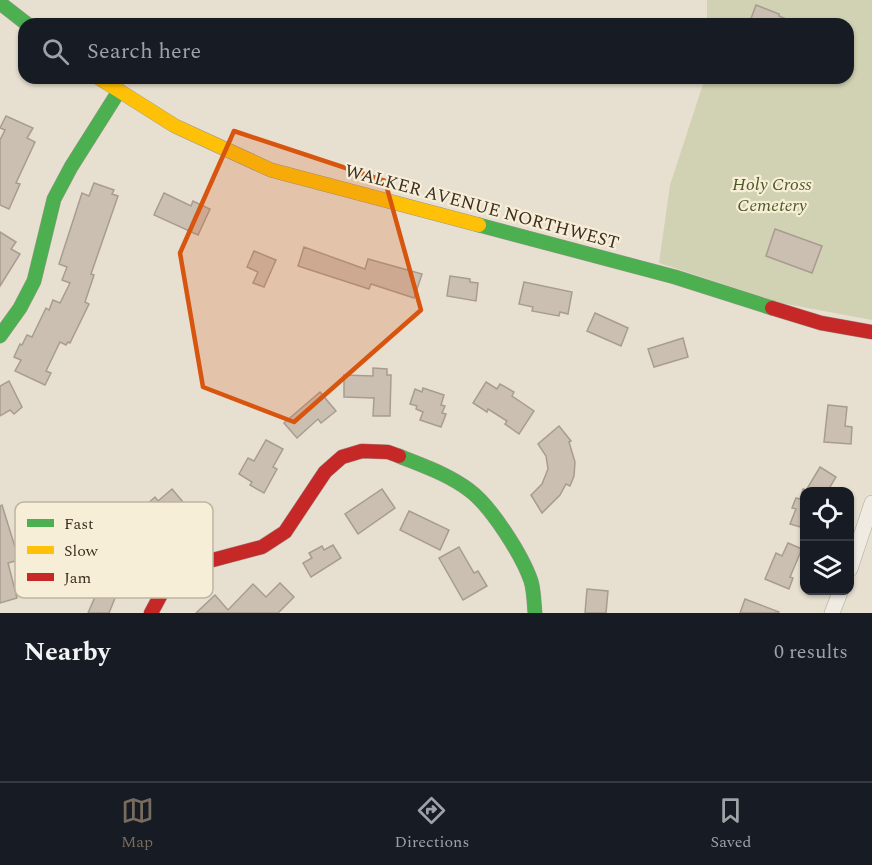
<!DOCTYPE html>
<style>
body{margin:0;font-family:Spectral,serif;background:#242831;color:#f1f3f6}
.controls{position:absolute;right:18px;bottom:18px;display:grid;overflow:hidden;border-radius:12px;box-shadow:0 2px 4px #0004}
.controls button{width:54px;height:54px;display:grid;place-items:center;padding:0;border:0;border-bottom:2px solid #363941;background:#171b24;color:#f1f3f6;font:30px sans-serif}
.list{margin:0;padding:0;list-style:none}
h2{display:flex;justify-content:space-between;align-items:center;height:78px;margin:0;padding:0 24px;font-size:26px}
h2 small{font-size:20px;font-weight:400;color:#9ea1a6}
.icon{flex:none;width:33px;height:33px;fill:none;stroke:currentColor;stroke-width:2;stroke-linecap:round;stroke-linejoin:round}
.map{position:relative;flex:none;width:872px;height:613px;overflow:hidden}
.search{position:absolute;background:#171b24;box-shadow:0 2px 4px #0004;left:18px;right:18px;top:18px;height:66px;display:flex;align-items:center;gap:15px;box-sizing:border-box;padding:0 21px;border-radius:18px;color:#9ea1a6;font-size:22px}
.sheet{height:168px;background:#171b24}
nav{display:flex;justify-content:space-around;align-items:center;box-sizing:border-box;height:84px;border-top:2px solid #363941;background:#171b24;font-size:16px;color:#9ea1a6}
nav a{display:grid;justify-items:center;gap:3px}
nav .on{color:#786c5e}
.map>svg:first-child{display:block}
.cemetery{fill:#d1d1b3}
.building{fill:#cbbfb2;stroke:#a89c90;stroke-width:1.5}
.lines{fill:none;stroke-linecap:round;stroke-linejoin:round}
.street-casing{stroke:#ada599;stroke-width:16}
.fast-casing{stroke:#9c958a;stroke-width:15}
.slow-casing{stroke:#9c958a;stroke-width:15}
.jam-casing{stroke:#9c958a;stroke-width:15}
.street{stroke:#efebe3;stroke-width:15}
.fast{stroke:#4caf50;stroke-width:14}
.slow{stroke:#ffc107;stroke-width:14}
.jam{stroke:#c62828;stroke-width:14}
.marked{fill:#d7550e;fill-opacity:0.2;stroke:#d7550e;stroke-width:4.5;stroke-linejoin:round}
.labels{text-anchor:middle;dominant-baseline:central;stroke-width:4.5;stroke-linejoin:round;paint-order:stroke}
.park-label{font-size:18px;font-style:italic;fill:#4d5a26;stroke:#f7eed8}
.street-label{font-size:18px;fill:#3d2e20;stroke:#f7eed8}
.key{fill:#f7eed8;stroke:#bfb4a1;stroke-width:1.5}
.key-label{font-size:16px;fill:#3d2e20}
</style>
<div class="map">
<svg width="872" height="613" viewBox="0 0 872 613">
<rect width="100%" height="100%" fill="#e7e0d1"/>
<polygon class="cemetery" points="707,0 872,0 872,320 781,303 659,263 670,185 705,78 848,78 848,24 707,24"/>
<g class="building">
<polygon points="756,5 779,14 779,16 798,24 749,24"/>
<polygon points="6,116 33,128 27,138 35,142 16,183 20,184 9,209 0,205 0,140 5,130 0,128"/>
<polygon points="94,183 114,190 112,194 118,196 91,274 94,275 85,302 89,304 70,343 68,342 66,345 60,342 46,371 51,373 45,385 15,371 21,360 14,357 20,344 22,345 27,335 32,337 46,308 49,310 53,300 60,303 70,283 62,280 67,267 59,264 82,193 89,196"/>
<polygon points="164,193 191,206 193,201 210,209 198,235 154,215"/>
<polygon points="775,229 822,246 812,273 766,256"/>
<polygon points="0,232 16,242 11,249 20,254 0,286"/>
<polygon points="304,247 365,269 368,259 422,274 414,298 371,284 369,289 298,266"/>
<polygon points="254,251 276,260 264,287 253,283 258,272 247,267"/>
<polygon points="450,276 470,279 470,282 478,283 476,301 447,296"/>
<polygon points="524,282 572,292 568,314 560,312 559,316 532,311 533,307 519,304"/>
<polygon points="595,313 628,328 621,346 587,331"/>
<polygon points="683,338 688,357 654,367 648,349"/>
<polygon points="373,368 387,369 387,375 391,375 390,416 373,416 374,398 344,397 344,375 373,376"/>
<polygon points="9,381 22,407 14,414 10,410 0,416 0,386"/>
<polygon points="486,382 497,389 500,384 514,392 512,396 534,411 519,434 505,424 507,421 488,409 487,412 473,403"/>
<polygon points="423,388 444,395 441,405 445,406 442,413 446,414 441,427 420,420 423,412 416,409 417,406 410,404 415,389 422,392"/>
<polygon points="320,392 336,411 321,423 318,419 297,438 284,423"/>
<polygon points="828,405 847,407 845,426 852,427 851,444 824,442"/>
<polygon points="559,426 571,441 569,442 575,462 574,476 570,486 566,484 560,495 542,513 531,495 542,484 548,469 546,456 538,444"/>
<polygon points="266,440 283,449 273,467 277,469 264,493 250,485 252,482 239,474 248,458 254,461"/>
<polygon points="820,467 836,477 827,492 805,492"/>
<polygon points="172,489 194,515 178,528 168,517 148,534 136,520 149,509 146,505 155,497 158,501"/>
<polygon points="382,489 395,508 358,534 345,514"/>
<polygon points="803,489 804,489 804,528 790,524 796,509 792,508 796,498 800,499"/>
<polygon points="2,505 19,560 8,563 17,598 0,603 0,506"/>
<polygon points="409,511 449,530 440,550 400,530"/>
<polygon points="124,535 140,544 113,592 117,593 109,613 88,613 104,576 102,575"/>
<polygon points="788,543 802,549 790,577 793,578 789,589 765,579 776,553 782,556"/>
<polygon points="333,545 341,558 311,577 303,563 312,558 309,553 322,546 324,550"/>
<polygon points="459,547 474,573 478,571 487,586 463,600 439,558"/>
<polygon points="280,583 294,597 278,613 196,613 215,595 228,610 253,584 266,597"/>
<polygon points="587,589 608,591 606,613 585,613"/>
<polygon points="745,599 779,612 778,613 740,613"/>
</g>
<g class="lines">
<g class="street-casing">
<g id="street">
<polyline points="850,569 872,503"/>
<polyline points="832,613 841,590"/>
</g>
</g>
<g class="fast-casing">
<g id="fast">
<polyline points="0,3 27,24"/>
<polyline points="479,225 675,277 772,308"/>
<polyline points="0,336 20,308 34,281 54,199 71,167 119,91"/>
<path d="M399 456C423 466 448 474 469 490 491 506 522 555 531 581 534 591 534 603 535 613"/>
</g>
</g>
<g class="slow-casing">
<polyline id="slow" points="99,78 175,126 271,170 479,225"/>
</g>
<g class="jam-casing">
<g id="jam">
<polyline points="772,308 821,323 872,332"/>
<polyline points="151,613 165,587 189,569 209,561 262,547 285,532 325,472 342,457 362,451 388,452 399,456"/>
</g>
</g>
<use href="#street" class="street"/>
<use href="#fast" class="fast"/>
<use href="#slow" class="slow"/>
<use href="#jam" class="jam"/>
</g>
<path class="marked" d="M234 131 385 181 421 310 294 422 203 387 180 253Z"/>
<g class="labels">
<g class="park-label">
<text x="772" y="184">Holy Cross<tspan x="772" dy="21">Cemetery</tspan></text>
</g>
<g class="street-label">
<text transform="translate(482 207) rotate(15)">WALKER AVENUE NORTHWEST</text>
</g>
</g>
<rect x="15" y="502" width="198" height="96" rx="9" class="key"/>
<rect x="27" y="519" width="27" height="8" fill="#4caf50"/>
<rect x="27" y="546" width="27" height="8" fill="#ffc107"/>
<rect x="27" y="573" width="27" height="8" fill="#c62828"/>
<g class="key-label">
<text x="64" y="529">Fast</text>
<text x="64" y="556">Slow</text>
<text x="64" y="583">Jam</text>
</g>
</svg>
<div class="controls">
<button><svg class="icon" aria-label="locate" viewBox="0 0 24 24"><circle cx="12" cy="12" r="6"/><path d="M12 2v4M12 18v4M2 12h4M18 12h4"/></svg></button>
<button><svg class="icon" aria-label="layers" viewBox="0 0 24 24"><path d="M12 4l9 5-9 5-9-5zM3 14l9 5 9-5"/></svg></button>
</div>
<div class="search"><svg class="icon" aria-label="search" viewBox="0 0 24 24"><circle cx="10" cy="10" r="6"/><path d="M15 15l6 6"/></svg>Search here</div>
</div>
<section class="sheet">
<h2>Nearby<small>0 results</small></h2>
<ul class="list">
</ul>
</section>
<nav>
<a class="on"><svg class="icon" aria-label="map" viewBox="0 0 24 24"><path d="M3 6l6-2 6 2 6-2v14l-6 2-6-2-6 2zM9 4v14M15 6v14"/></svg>Map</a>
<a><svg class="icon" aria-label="directions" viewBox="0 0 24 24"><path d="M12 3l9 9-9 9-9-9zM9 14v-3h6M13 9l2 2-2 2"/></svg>Directions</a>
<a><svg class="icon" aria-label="saved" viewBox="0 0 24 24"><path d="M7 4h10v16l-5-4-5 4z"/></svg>Saved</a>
</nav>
